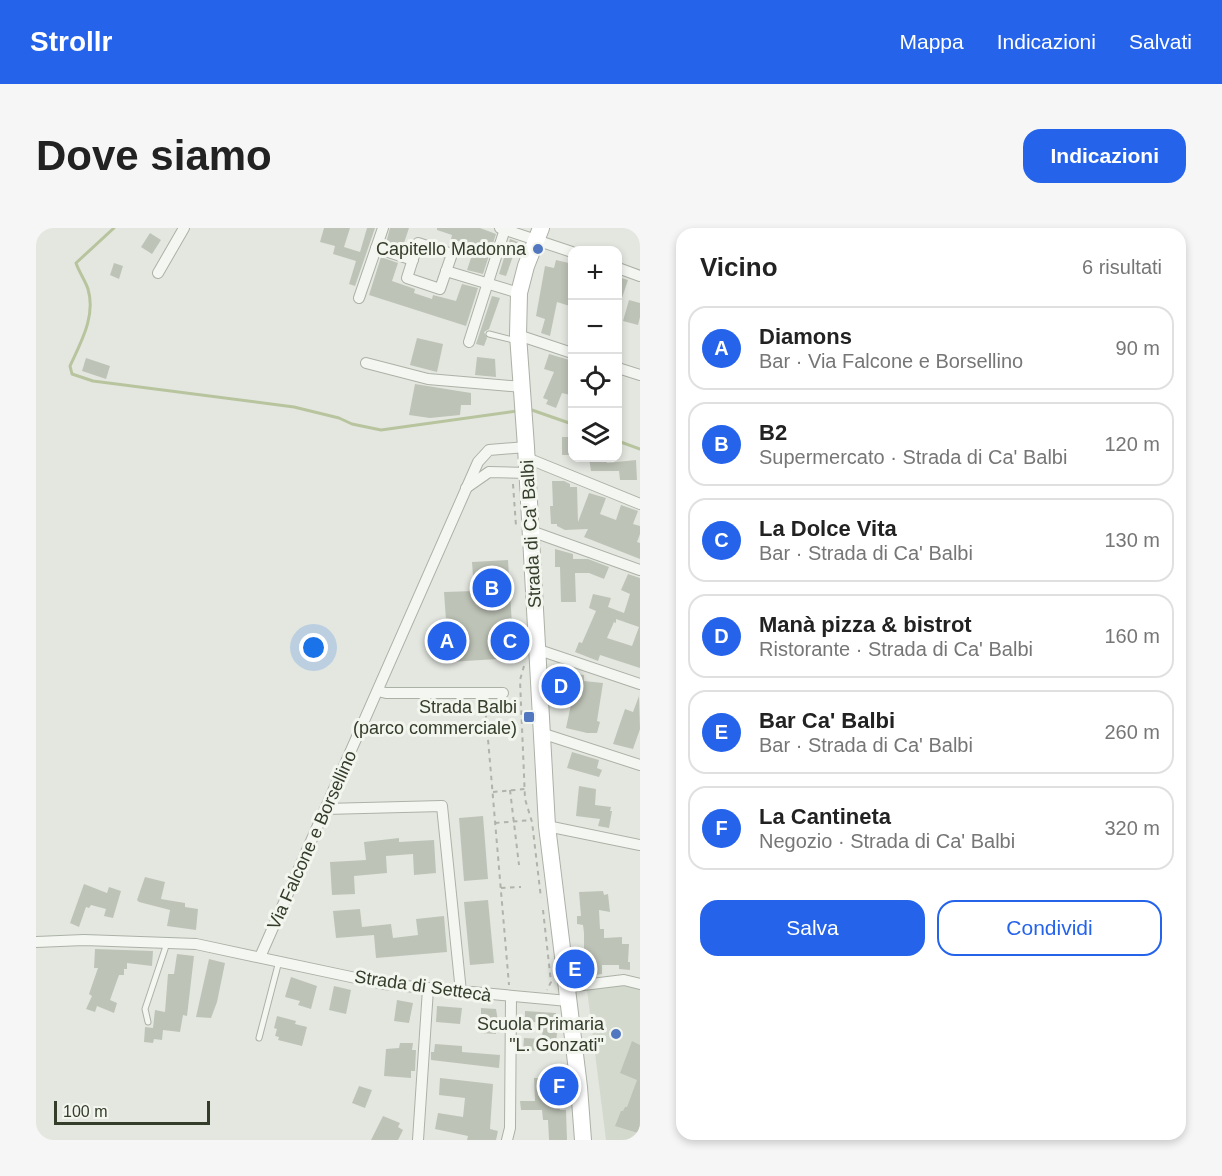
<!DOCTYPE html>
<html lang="it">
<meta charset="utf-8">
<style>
body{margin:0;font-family:Helvetica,sans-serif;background:#f6f6f6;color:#222}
.controls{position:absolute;right:18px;top:18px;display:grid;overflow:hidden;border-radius:12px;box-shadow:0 3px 9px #0003}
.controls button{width:54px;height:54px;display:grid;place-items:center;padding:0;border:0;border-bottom:2px solid #e0e0e0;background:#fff;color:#222;font:30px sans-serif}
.scale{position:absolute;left:18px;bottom:15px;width:156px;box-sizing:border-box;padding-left:6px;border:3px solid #343d2a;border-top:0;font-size:16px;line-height:21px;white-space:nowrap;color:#343d2a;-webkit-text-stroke:4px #f3f5ef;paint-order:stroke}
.you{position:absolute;left:278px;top:420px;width:21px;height:21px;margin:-15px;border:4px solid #fff;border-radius:50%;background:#1a73e8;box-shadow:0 0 0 9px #1a73e833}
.badge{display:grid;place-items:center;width:39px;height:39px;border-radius:50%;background:#2563eb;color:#fff;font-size:20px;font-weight:700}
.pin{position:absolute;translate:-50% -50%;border:3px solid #fff;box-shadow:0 2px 6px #0006}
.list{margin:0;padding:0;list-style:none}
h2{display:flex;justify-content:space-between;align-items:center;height:78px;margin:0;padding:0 24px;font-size:26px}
h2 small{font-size:20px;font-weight:400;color:#767676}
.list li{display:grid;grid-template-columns:39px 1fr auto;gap:18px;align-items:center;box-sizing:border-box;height:84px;margin:0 12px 12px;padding:0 12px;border:2px solid #e0e0e0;border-radius:18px}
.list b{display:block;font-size:22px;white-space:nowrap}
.list p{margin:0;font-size:20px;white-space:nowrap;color:#767676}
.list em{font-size:20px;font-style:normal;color:#767676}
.actions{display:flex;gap:12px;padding:18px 24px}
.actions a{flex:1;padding:14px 0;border:2px solid #2563eb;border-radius:18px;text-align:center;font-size:21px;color:#2563eb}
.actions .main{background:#2563eb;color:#fff}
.icon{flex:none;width:33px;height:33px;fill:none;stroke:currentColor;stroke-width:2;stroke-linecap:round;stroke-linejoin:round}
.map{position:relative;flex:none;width:604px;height:912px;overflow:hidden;border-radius:18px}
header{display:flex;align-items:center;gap:36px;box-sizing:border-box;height:84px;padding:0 30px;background:#2563eb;color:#fff}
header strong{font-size:28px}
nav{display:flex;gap:33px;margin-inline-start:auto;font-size:21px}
.intro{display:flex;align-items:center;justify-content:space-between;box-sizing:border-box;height:144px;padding:0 36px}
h1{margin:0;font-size:42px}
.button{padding:15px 27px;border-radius:18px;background:#2563eb;color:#fff;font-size:21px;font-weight:700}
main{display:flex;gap:36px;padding:0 36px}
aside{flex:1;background:#fff;border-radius:18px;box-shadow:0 3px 9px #0003}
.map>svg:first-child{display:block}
.built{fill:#d4d9ce}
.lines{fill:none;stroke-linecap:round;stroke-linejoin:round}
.stream{stroke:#b8c49e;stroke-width:3}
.building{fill:#bec3b7;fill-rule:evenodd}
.service-casing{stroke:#acb1a6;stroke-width:7}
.minor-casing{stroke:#acb1a6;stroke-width:12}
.secondary-casing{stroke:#acb1a6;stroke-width:18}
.path{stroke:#afb3aa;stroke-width:2;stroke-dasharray:4.5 4.5;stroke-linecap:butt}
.service{stroke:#f4f6f2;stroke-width:5}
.minor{stroke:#f4f6f2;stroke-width:10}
.secondary{stroke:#fff;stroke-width:16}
.poi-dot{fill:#5177c0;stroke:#f3f5ef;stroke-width:2}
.labels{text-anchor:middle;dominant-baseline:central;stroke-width:6;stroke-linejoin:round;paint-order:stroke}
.poi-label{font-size:18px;fill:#343d2a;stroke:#f3f5ef;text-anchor:end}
.street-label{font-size:18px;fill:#343d2a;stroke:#f3f5ef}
</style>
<header>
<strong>Strollr</strong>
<nav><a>Mappa</a><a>Indicazioni</a><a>Salvati</a></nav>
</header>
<div class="intro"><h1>Dove siamo</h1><a class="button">Indicazioni</a></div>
<main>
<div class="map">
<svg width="604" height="912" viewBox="0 0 604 912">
<rect width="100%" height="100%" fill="#e4e7e0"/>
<polygon class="built" points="582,757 604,760 604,912 570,912 551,762"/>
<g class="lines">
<g class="stream">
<path d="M78 0 40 35C43 44 49 52 52 61 60 88 45 114 34 138L36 146 57 153 258 179 303 190 316 196 345 202 481 183"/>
<polyline points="493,181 536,196"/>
<polyline points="582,213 604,221"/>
</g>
</g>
<g class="building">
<polygon points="288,0 314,0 308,19 324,24 331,0 339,0 319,58 313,56 320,33 297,26 299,18 284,14"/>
<polygon points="354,0 373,0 366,21 350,15"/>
<polygon points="401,0 444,0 460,6 447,46 431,42 439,18 415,11 416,7 401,2"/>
<polygon points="114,5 125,12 116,26 105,19"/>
<polygon points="474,11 482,14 470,48 463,46"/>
<polygon points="345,29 362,35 356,53 379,61 378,65 396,71 397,67 420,73 426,56 442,60 430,98 333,67"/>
<polygon points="520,32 537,36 537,79 521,74 514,108 505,105 509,91 500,88 509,38 518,40"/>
<polygon points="78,35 87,38 83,51 74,47"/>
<polygon points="582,49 592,52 583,79 582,79"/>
<polygon points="456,68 464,70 453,101 448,104 451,110 448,118 440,116"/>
<polygon points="593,72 604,75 604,89 602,97 587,93"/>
<polygon points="381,110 407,116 401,144 374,137"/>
<polygon points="513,126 537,133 537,160 534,167 526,165 520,180 510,176 512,172 507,170 518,144 508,141"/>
<polygon points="441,129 459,131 460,149 439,147"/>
<polygon points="50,130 74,138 70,151 46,143"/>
<polygon points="379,156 435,165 435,177 425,177 424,187 394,190 373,187"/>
<rect x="526" y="209" width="11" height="18"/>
<polygon points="553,230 570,230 571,235 600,232 601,252 584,252 583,243 555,243"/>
<polygon points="516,253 528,253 534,256 534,259 541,259 542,294 553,265 570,270 564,286 580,292 585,277 602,283 597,296 604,298 604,306 601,314 604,315 604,331 548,309 552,301 529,302 521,298 521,296 515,296 514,278 517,278"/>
<polygon points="519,321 537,326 537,331 552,331 573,339 568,351 553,345 539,345 540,374 525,374 524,339 519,339"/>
<polygon points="472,332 478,430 413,434 408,364 438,363 436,334"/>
<path d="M592 346 604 350V440L564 427 562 433 539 424 543 414 546 415 560 383 553 380 557 366 575 370 572 379 588 385 594 366 585 362ZM580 391 603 399 596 418 571 410 578 394 580 395Z"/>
<polygon points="526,445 548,447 548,453 567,455 561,493 564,494 561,505 551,505 530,500 536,472 528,471 529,467 519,463 520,447 526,447"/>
<polygon points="603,468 604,501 597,521 577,516 589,481 597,484"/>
<polygon points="536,524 563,532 561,540 566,542 563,549 531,540"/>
<polygon points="543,558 560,561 559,577 575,579 574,583 576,583 573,600 562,598 564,591 540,588"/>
<polygon points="447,588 452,651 428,653 423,590"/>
<polygon points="363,610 363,614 398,612 400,645 378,647 377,626 350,628 351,645 318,648 319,666 296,667 294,634 330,632 328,614"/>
<polygon points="109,649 129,654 125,671 149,675 149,679 162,681 160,702 131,698 134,682 103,674 101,672"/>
<polygon points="48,656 71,665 73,659 85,663 77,690 68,688 70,681 55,677 53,680 50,679 43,699 34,695"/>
<polygon points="567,663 568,667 572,666 574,684 563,682 564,701 568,701 568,710 586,709 586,716 593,716 592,734 594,734 594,742 583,741 583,737 566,737 566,746 544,749 542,734 543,729 548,729 548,705 547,697 541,696 541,688 545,688 543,664"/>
<polygon points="452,672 458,735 434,737 428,674"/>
<polygon points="324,681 326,699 355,696 357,710 382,707 380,691 408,688 411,724 340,730 338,707 300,710 297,683"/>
<polygon points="59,721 117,723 116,738 91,735 91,741 88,741 88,747 83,747 74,772 81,775 78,785 61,778 59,784 50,781 56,768 53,766 62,740 58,740"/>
<polygon points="141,726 158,728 151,788 147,787 144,804 127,802 126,812 118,811 117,815 108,814 109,799 117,800 119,782 129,784 132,746 138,746"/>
<polygon points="173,731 189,735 181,774 175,790 160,789"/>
<polygon points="255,749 281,758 275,781 262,777 264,773 249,769"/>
<polygon points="298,758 315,762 310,786 293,782"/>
<polygon points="361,772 377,775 373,795 358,793"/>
<polygon points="401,778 426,780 424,796 400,794"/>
<polygon points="445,780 460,781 462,793 463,794 463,801 460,801 460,806 445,805"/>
<polygon points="489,783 520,785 519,796 522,796 519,824 487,822 488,810 506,811 507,795 489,793"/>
<polygon points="241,788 260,793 259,796 271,799 266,818 242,812 243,809 239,808 241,801 238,800"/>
<polygon points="596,813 604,817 604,898 602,905 579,898 585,883 587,883 589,879 591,879 601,852 584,845"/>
<polygon points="364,815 377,815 376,822 380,822 379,843 375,843 375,850 348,848 350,821 363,820"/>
<polygon points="399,816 426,818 426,824 464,827 463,840 395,832 395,824 398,824"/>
<polygon points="522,846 522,855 526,855 526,866 523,866 524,882 530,882 531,912 513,912 512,892 507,892 506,882 485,882 484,873 499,873 498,850 508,850 508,847"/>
<polygon points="404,850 457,856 454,901 462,903 460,912 431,912 432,908 399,901 402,885 427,889 429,870 403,867"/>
<polygon points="323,858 336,862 329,880 316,875"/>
<polygon points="347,888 364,895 362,899 367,902 362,912 335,912"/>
</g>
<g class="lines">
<g class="service-casing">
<g id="service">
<polyline points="453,106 481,113"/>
<polyline points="112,794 109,781 131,715"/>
<polyline points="223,810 243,733"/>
</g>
</g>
<g class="minor-casing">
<g id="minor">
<polyline points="464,0 536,24"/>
<polygon points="382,15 416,26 404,61 371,50"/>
<polyline points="340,20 377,32"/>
<polyline points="582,40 604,48"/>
<polyline points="410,43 483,65"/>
<polyline points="122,45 148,0"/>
<polyline points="323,70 347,0"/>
<polyline points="482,107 536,125"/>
<polyline points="433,114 467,7"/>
<polyline points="330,135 392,151 486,159"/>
<polyline points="582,140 604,147"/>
<polyline points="491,230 604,276"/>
<polyline points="430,260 453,244 492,245"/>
<polyline points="495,303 604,342"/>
<polyline points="500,421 604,456"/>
<polyline points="342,463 350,465 467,465"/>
<polyline points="505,505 604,537"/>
<polyline points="289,581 406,578 425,764"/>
<polyline points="511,598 604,617"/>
<polyline points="0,714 48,712 160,716 348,756 532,773"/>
<polyline points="224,729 442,234 453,222 490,219"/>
<polyline points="531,759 588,752 604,756"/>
<polyline points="382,912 392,761"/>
<polyline points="471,912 474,900 475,769"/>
</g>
</g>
<g class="secondary-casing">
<polyline id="secondary" points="505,0 490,38 483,65 482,107 490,219 511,598 543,859 547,912"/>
</g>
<g class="path">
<polyline points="477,256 480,298"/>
<polyline points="488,438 484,452 489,571 496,594 505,670"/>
<polyline points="449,476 473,757"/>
<path d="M452 476C465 486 471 480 484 476"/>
<polyline points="474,562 483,637"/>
<polyline points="457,564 489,561"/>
<polyline points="459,595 495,592"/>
<polyline points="465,660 485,659"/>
<polyline points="507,682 515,754 511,762"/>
</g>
<use href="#service" class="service"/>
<use href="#minor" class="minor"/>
<use href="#secondary" class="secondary"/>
</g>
<g class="poi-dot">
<circle cx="502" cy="21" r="6"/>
<rect x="487" y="483" width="12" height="12" rx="3"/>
<circle cx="580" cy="806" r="6"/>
</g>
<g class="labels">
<g class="poi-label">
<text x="490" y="21">Capitello Madonna</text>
<text x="481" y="479">Strada Balbi<tspan x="481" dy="21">(parco commerciale)</tspan></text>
<text x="568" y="796">Scuola Primaria<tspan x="568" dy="21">"L. Gonzati"</tspan></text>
</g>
<g class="street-label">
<text transform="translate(495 306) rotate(-93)">Strada di Ca' Balbi</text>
<text transform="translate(276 612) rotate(-66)">Via Falcone e Borsellino</text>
<text transform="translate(387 758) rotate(8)">Strada di Settecà</text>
</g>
</g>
</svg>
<div class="controls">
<button>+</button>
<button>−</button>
<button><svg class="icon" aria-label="locate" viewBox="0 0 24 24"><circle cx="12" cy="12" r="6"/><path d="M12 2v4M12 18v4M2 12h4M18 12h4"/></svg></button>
<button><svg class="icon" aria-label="layers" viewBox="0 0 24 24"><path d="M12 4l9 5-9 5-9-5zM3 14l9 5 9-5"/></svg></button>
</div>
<div class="scale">100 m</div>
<div class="you"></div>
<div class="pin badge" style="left:411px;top:413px">A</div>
<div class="pin badge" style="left:456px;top:360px">B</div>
<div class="pin badge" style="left:474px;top:413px">C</div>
<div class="pin badge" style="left:525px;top:458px">D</div>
<div class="pin badge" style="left:539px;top:741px">E</div>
<div class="pin badge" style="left:523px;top:858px">F</div>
</div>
<aside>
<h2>Vicino<small>6 risultati</small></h2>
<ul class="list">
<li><span class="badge">A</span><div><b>Diamons</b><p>Bar · Via Falcone e Borsellino</p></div><em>90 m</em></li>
<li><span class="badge">B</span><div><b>B2</b><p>Supermercato · Strada di Ca' Balbi</p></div><em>120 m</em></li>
<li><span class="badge">C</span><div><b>La Dolce Vita</b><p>Bar · Strada di Ca' Balbi</p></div><em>130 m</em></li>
<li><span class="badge">D</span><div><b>Manà pizza &amp; bistrot</b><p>Ristorante · Strada di Ca' Balbi</p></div><em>160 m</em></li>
<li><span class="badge">E</span><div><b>Bar Ca' Balbi</b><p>Bar · Strada di Ca' Balbi</p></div><em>260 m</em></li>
<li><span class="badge">F</span><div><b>La Cantineta</b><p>Negozio · Strada di Ca' Balbi</p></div><em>320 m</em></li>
</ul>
<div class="actions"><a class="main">Salva</a><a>Condividi</a></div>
</aside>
</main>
